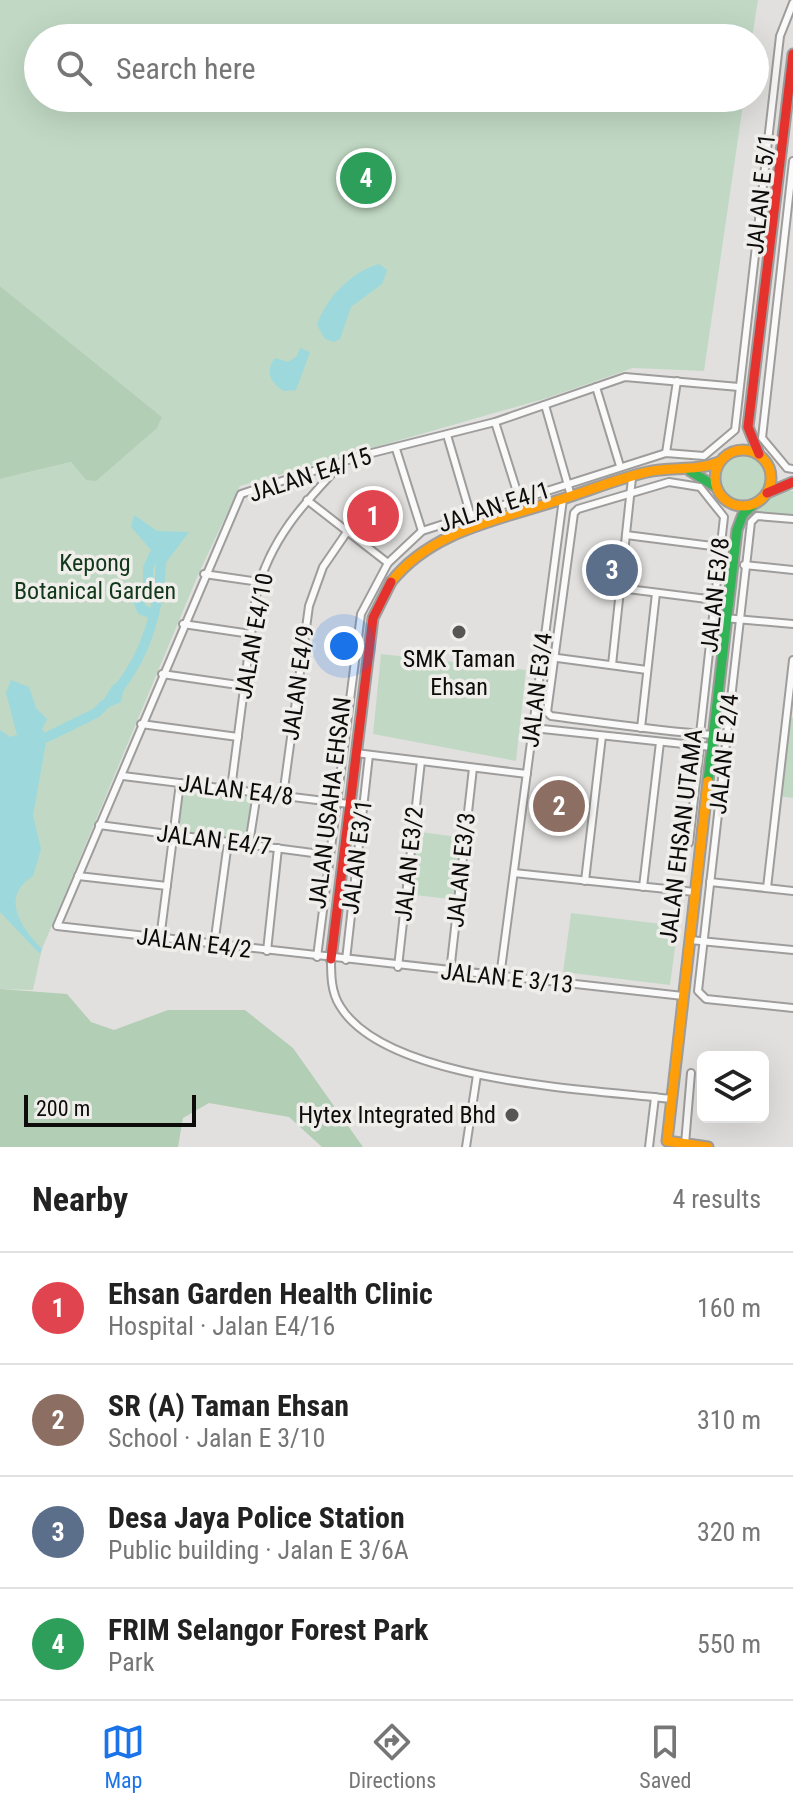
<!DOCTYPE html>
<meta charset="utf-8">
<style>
body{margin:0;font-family:"Roboto Condensed",sans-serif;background:#f6f6f6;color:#222}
.controls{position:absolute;right:24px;bottom:24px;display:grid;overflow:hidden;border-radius:12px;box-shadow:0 8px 32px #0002}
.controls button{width:72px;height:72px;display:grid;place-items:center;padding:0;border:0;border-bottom:2px solid #e0e0e0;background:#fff;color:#222;font:40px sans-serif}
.scale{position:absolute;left:24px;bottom:20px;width:172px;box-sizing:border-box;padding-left:8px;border:4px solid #0d0c0b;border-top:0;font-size:22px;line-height:28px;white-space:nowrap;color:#0d0c0b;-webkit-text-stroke:6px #f0eeeb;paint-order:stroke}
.you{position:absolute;left:344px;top:646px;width:28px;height:28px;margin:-20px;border:6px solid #fff;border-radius:50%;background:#1a73e8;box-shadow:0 0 0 12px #1a73e833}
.badge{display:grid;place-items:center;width:52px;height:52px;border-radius:50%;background:#1a73e8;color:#fff;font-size:26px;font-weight:700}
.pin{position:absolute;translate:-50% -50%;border:4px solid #fff;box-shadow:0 2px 8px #0006}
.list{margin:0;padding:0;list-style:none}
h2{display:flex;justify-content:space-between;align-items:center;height:104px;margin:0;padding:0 32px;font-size:34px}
h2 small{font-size:26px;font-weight:400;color:#767676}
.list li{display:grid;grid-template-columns:52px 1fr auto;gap:24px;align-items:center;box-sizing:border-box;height:112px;padding:0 32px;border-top:2px solid #e0e0e0}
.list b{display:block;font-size:30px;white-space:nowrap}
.list p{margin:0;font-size:26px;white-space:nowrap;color:#767676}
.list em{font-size:26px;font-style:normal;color:#767676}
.icon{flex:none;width:44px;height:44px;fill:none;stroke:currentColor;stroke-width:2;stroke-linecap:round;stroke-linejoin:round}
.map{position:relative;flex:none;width:793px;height:1147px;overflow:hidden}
.search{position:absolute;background:#fff;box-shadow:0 8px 32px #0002;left:24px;right:24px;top:24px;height:88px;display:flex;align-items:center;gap:20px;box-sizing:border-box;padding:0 28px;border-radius:44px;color:#767676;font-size:30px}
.sheet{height:552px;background:#fff}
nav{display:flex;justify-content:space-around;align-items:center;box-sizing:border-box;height:112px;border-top:2px solid #e0e0e0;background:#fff;font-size:22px;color:#767676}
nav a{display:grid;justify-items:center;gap:4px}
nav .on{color:#1a73e8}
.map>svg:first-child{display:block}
.green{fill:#c1d9c4}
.forest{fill:#b2ceb5}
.water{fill:#9cd8dc}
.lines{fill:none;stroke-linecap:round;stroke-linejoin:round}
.river{stroke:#9cd8dc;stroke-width:10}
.street-casing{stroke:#9e9d9c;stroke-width:10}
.fast-casing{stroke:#9e9d9c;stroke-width:13}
.slow-casing{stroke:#9e9d9c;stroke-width:13}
.jam-casing{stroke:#9e9d9c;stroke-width:13}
.street{stroke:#fafafa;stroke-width:6}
.fast{stroke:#30b455;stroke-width:9}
.slow{stroke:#ff9f0a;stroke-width:9}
.jam{stroke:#e5322d;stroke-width:9}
.poi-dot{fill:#575655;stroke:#f0eeeb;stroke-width:3}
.labels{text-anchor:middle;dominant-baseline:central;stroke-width:7;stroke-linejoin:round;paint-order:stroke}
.street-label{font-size:24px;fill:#0d0c0b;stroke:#f0eeeb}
.park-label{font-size:24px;fill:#11381a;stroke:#f0eeeb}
.poi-label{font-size:24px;fill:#0d0c0b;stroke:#f0eeeb}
</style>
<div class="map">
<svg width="793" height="1147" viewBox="0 0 793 1147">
<rect width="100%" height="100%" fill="#e1e0df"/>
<g class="green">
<polygon points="0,0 758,0 752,38 38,38 38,98 744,98 704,371 633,368 547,398 240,486 198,575 42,949 33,990 0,989 0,479 71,462 86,480 162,417 0,286"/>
<circle cx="743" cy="478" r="23"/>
<polygon points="778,491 793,491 793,515 754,512"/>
<polygon points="381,654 526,670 516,761 373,734"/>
<polygon points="786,717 793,718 793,798 777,796"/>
<polygon points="180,783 257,793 249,844 174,835"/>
<polygon points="413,831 465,838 458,900 406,894"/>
<polygon points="571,913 678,926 670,985 563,972"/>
</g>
<g class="forest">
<polygon points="0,286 162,417 157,428 96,481 86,480 71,462 0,479"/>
<polygon points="0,989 67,994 91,1022 114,1030 168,1010 245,1010 293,1048 363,1147 322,1147 289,1117 209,1103 183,1118 178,1147 0,1147"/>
</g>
<g class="water">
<path d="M379 264 387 270 382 284 351 307 340 339 334 342 325 339 317 325C326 298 351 272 379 264Z"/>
<path d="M300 348 310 352 296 390 284 391C271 383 264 372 275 358L288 362 297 356Z"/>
<polygon points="134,515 157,531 189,532 164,565 131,527"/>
<polygon points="126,676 121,702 96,713 112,686"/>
<path d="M11 680 29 687 36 708 47 719 42 729 47 737 33 815 41 849 33 876C0 896 20 927 42 949L40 954 0 912V730L10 737 17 735 6 693Z"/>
</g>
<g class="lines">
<g class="river">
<polyline points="154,555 148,568 148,584 139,603 142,610 154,614"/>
<path d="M120 687C148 650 159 609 161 563"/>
<polyline points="47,737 96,713 104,705"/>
</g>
<g class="street-casing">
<g id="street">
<polyline points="793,161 762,438 787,468 793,469"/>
<polyline points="596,387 620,466"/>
<polyline points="545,405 571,496"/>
<polyline points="495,422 519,498"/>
<polyline points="447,435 470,513"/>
<polyline points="396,449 422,531"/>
<polyline points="666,453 677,381"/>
<polyline points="307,500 388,563"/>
<polyline points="793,519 757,516 751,522 698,991 706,999 793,1008"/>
<polyline points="626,535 720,547"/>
<polyline points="744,565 793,570"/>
<polyline points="204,574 260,582"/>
<polyline points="620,588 715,600"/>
<polyline points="713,617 793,624"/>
<polyline points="183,624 251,634"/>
<polyline points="550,657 647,670"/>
<polyline points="612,665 632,478"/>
<polyline points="162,674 245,686"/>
<polyline points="141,724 238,737"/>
<polyline points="533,728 712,747"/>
<polyline points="641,728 656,593"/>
<path d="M700 734 724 517 700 487 669 482 578 509 574 513 547 712 551 716C605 723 659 731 713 735"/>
<polyline points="356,753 527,774"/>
<polyline points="123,776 349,804"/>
<path d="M231 789 256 596C269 540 304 503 342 463"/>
<polyline points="283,796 309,606 323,567 347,532"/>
<polyline points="99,825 328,855"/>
<polyline points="689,843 700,746"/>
<polyline points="249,844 257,793"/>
<polyline points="514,873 695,892"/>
<polyline points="78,876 167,886"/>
<polyline points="585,881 602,736"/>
<polyline points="710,882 793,891"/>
<polyline points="643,887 660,742"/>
<polyline points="767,888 793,660"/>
<polyline points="160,939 180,783"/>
<polyline points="690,940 793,950"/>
<polyline points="214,945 228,842"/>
<polyline points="267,951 278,848"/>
<polyline points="317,957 361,614 388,563 422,531 666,453 704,456 735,430 780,36 793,3"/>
<path d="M331 959C331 975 331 992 340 1006 386 1082 589 1089 671 1099"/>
<polyline points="346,960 369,755"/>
<polyline points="398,967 421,761"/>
<polyline points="450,972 473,768"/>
<polyline points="500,977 563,499"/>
<polyline points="683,996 57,926 241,494 364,455 495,422 625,377 739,387"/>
<polyline points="685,1144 691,1073"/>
<polyline points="466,1147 477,1075"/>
<polyline points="649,1147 655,1097"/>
</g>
</g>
<g class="fast-casing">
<g id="fast">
<polyline points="690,471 716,487"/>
<polyline points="708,781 737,530 743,514 754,504"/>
</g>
</g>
<g class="slow-casing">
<g id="slow">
<circle cx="743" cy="478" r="28"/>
<path d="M391 582C432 530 499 520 559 500 588 491 617 479 647 472 671 466 695 472 719 462"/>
<polyline points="708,1147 667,1141 708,781"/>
</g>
</g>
<g class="jam-casing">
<g id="jam">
<polyline points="759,454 748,427 793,54"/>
<polyline points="767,493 793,482"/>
<polyline points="331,959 373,618 391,582"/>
</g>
</g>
<use href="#street" class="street"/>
<use href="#fast" class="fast"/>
<use href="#slow" class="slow"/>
<use href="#jam" class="jam"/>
</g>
<g class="poi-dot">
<circle cx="459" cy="632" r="8"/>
<circle cx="512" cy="1115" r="8"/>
</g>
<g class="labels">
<g class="street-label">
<text transform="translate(761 194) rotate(-84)">JALAN E 5/1</text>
<text transform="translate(310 475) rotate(-18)">JALAN E4/15</text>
<text transform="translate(494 507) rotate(-18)">JALAN E4/1</text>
<text transform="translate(715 595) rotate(-84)">JALAN E3/8</text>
<text transform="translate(254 636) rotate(-80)">JALAN E4/10</text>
<text transform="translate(298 683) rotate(-82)">JALAN E4/9</text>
<text transform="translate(537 690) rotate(-83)">JALAN E3/4</text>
<text transform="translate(724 754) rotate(-84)">JALAN E 2/4</text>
<text transform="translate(236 790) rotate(7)">JALAN E4/8</text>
<text transform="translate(330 803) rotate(-83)">JALAN USAHA EHSAN</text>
<text transform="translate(681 836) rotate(-83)">JALAN EHSAN UTAMA</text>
<text transform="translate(214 840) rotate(7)">JALAN E4/7</text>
<text transform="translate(357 857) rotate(-83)">JALAN E3/1</text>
<text transform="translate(409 864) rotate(-84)">JALAN E3/2</text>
<text transform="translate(461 870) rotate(-84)">JALAN E3/3</text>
<text transform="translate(194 943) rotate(7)">JALAN E4/2</text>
<text transform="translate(507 978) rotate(6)">JALAN E 3/13</text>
</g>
<g class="park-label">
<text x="95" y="563">Kepong<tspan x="95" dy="28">Botanical Garden</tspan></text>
</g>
<g class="poi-label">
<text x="459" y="659">SMK Taman<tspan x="459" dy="28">Ehsan</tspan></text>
<text x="496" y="1115" text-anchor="end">Hytex Integrated Bhd</text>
</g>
</g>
</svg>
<div class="controls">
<button><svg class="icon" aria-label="layers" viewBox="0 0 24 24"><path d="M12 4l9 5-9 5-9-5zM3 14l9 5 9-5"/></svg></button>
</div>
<div class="scale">200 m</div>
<div class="you"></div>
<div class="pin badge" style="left:373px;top:516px;background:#e0444e">1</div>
<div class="pin badge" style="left:559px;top:806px;background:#8d6e63">2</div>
<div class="pin badge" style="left:612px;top:570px;background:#5c6f8a">3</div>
<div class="pin badge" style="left:366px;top:178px;background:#2e9e5b">4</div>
<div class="search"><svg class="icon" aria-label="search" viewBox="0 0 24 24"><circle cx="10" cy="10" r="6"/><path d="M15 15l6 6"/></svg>Search here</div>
</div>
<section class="sheet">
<h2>Nearby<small>4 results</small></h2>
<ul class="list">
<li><span class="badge" style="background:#e0444e">1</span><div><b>Ehsan Garden Health Clinic</b><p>Hospital · Jalan E4/16</p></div><em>160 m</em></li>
<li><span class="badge" style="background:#8d6e63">2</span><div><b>SR (A) Taman Ehsan</b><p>School · Jalan E 3/10</p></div><em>310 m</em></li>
<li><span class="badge" style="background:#5c6f8a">3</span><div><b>Desa Jaya Police Station</b><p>Public building · Jalan E 3/6A</p></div><em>320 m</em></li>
<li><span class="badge" style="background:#2e9e5b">4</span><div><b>FRIM Selangor Forest Park</b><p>Park</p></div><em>550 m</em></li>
</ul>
</section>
<nav>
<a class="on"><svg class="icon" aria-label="map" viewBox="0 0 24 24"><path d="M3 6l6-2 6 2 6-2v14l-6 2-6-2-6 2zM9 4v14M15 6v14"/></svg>Map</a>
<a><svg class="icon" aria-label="directions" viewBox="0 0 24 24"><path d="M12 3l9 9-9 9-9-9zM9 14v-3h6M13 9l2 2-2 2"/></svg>Directions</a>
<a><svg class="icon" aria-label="saved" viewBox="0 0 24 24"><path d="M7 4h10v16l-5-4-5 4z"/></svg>Saved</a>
</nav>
